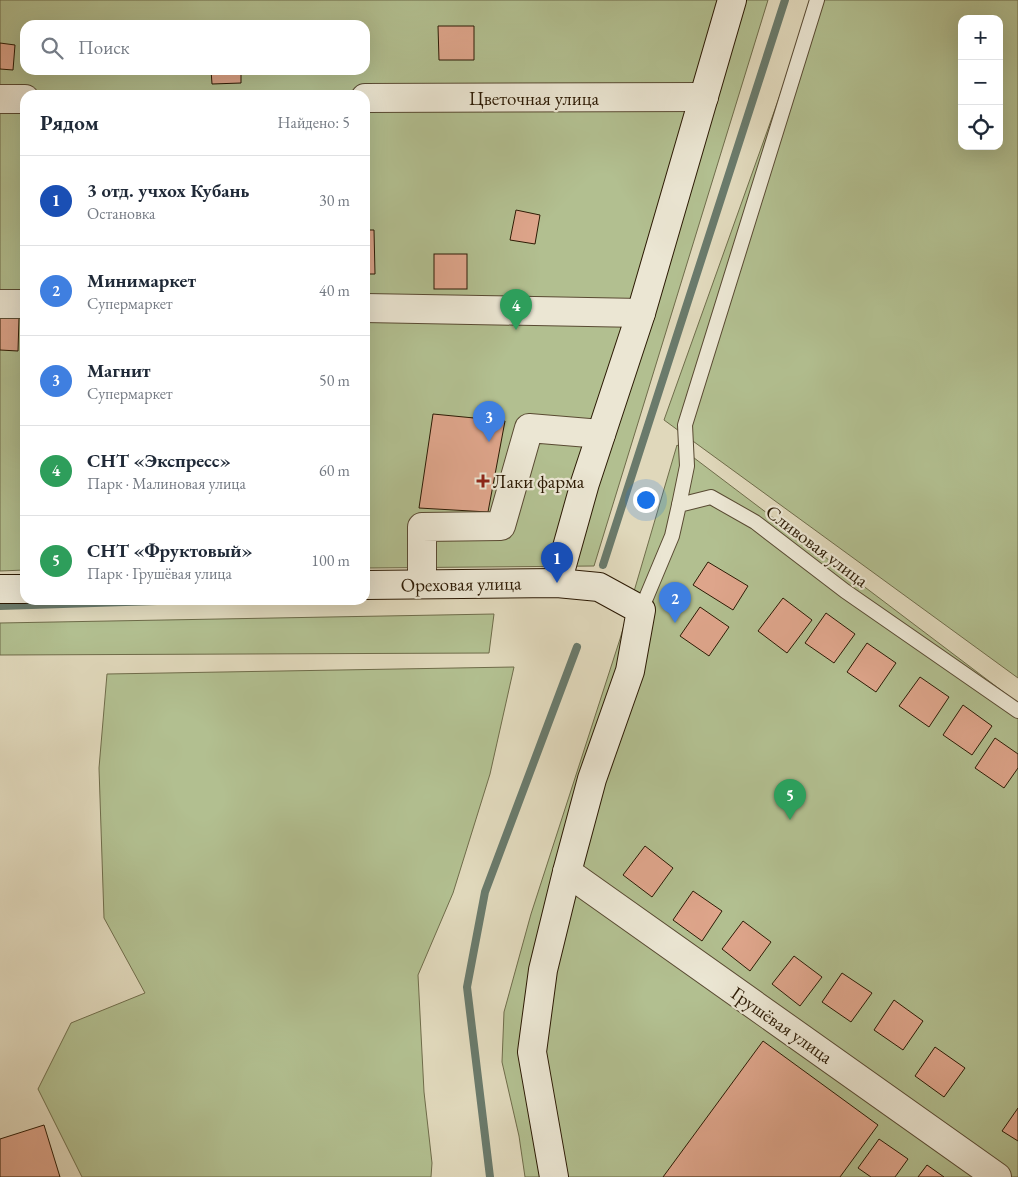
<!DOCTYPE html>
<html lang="ru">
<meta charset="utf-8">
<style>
body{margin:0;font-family:"EB Garamond",serif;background:#f6f6f7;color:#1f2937}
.controls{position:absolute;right:15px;top:15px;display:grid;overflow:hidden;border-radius:10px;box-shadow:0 5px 20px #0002}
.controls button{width:45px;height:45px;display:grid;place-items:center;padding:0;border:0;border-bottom:1px solid #e0e1e3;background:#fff;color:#1f2937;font:25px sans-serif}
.you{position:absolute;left:645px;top:499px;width:18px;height:18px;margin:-12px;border:4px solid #fff;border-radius:50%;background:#1a73e8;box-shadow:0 0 0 8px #1a73e833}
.badge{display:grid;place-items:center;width:32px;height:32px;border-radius:50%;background:#8f2418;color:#fff;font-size:16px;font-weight:700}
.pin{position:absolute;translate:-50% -41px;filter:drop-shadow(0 1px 2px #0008)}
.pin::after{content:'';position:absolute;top:26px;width:18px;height:15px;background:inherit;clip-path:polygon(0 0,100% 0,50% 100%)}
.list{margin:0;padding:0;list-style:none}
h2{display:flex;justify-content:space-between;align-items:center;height:65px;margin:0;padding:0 20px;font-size:21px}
h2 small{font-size:16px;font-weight:400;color:#747a83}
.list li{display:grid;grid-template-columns:32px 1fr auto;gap:15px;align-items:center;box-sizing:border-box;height:90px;padding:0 20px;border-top:1px solid #e0e1e3}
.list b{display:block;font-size:19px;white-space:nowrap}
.list p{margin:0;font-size:16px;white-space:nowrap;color:#747a83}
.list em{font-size:16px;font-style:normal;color:#747a83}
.icon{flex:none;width:28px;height:28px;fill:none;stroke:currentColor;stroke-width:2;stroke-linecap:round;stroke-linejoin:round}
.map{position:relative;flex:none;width:1018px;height:1177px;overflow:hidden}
.search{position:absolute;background:#fff;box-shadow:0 5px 20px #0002;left:20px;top:20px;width:350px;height:55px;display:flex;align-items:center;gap:12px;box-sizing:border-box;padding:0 18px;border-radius:15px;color:#747a83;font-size:19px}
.panel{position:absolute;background:#fff;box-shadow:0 5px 20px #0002;left:20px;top:90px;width:350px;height:515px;border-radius:15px}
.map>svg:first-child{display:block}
.green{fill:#b2bf90;stroke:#6f6c4a;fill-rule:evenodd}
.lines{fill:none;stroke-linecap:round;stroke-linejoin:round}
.stream{stroke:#6a7a6b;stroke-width:8}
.building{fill:#dea58b;stroke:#2c1a04}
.lane-casing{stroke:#594a32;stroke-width:16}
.street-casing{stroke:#594a32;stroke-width:30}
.secondary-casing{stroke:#2c1a04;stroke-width:30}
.lane{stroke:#ebe6d3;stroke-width:14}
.street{stroke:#ebe6d3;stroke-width:28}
.secondary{stroke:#ebe6d3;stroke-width:28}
.poi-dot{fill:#8f2418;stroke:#ebe6d3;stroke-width:2}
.labels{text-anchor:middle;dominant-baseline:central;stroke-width:4.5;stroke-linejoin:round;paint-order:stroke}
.street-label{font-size:19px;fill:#2c1a04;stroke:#ebe6d3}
.poi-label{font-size:19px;fill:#2c1a04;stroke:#ebe6d3;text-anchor:start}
</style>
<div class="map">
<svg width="1018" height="1177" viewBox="0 0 1018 1177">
<rect width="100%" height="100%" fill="#e0d8bb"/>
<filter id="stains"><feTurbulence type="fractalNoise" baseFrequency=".004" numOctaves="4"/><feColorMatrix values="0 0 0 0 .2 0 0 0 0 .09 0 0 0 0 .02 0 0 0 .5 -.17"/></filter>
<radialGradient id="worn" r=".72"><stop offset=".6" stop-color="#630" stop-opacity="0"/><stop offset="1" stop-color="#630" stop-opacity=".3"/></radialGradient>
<g class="green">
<path d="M0 0H768L594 566 365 568V95H25V570L0 571ZM25 25H365V70H25Z"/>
<path d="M814 0H1018V678L664 420ZM962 19H999V146H962Z"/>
<polygon points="677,445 1018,703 1018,1177 525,1177 519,1136 502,1062 504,1012 531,914 620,639"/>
<polygon points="494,614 489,653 0,655 0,623"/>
<polygon points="514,667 490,774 453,893 418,975 424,1092 432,1163 431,1177 82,1177 38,1089 71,1023 145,993 104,918 99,768 107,674"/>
</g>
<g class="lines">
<g class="stream">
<polyline points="603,565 785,0"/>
<polyline points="0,606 157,601"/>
<polyline points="490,1177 467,987 485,892 577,647"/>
</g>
</g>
<g class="building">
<polygon points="438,26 474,26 474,60 439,60"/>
<polygon points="0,43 15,45 13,70 0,69"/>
<polygon points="211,70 241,70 241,83 212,84"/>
<polygon points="516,210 540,215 535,244 510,240"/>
<polygon points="365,230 374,230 375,274 365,274"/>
<rect x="434" y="254" width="33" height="35"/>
<polygon points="0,318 19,318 18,351 0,350"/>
<polygon points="433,414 505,421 488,512 419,508"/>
<polygon points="708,562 748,586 733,610 693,585"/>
<polygon points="783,598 812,620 787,653 758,631"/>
<polygon points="700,607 729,627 709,656 680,636"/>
<polygon points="826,613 855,634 834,663 805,643"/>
<polygon points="867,643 896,663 876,692 847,672"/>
<polygon points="920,677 949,697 929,727 899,706"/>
<polygon points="963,705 992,726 972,755 943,735"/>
<polygon points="995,738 1018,754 1018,768 1004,788 975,768"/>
<polygon points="645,846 673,868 652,897 623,875"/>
<polygon points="693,891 722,911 702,941 673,920"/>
<polygon points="743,921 771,942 750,971 722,949"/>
<polygon points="794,956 822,977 800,1006 772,984"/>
<polygon points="842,973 872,993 851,1022 822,1002"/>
<polygon points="894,1000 923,1021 903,1050 874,1030"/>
<polygon points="763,1041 878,1125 840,1177 663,1177"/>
<polygon points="935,1047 965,1068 944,1097 915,1076"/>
<polygon points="1018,1108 1018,1141 1002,1131"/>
<polygon points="44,1125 60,1177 0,1177 0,1139"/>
<polygon points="879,1139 908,1159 895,1177 871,1177 858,1168"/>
<polygon points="927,1165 944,1177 918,1177"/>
</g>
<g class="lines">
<g class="lane-casing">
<g id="lane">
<polyline points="679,505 687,466 685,425 817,0"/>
<polyline points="641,610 672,536 679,505 711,497 755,522 845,591 1018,711"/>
</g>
</g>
<g class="street-casing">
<g id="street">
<polyline points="365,98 704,97"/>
<polyline points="0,99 25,99"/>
<polyline points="0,304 25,304"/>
<polyline points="365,308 641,313"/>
<polyline points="422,584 422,527 501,526 529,428 601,434"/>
<polyline points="567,872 997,1177"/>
</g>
</g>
<g class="secondary-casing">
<g id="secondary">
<polyline points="557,583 585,483 641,313 732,0"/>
<polyline points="365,585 557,583 599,587 641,610 630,671 592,779 567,872 543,970 532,1052 554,1177"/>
<polyline points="0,589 25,589"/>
</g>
</g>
<use href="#lane" class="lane"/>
<use href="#street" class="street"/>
<use href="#secondary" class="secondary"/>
</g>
<path class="poi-dot" d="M480.5 473.5h5v5h5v5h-5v5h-5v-5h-5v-5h5z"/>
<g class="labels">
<g class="street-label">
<text x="534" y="98">Цветочная улица</text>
<text transform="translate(817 546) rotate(37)">Сливовая улица</text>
<text transform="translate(461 584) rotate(-1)">Ореховая улица</text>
<text transform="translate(782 1025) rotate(35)">Грушёвая улица</text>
</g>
<g class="poi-label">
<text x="493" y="481">Лаки фарма</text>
</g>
</g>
<rect width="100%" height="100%" filter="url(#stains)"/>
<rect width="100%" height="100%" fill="url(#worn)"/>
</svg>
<div class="controls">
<button>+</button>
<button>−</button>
<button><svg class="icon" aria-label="locate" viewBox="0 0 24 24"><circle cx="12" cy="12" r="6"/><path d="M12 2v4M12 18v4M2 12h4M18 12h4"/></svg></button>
</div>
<div class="you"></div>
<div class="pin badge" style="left:557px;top:583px;background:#1a4fb4">1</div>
<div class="pin badge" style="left:675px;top:623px;background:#3f7fe0">2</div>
<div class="pin badge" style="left:489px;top:442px;background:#3f7fe0">3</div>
<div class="pin badge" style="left:516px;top:330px;background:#2e9e5b">4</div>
<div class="pin badge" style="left:790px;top:820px;background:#2e9e5b">5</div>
<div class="search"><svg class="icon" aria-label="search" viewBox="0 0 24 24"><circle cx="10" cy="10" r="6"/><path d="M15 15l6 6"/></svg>Поиск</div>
<section class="panel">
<h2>Рядом<small>Найдено: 5</small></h2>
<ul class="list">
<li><span class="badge" style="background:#1a4fb4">1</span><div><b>3 отд. учхох Кубань</b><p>Остановка</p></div><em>30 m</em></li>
<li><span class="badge" style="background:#3f7fe0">2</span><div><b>Минимаркет</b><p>Супермаркет</p></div><em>40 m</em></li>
<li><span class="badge" style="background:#3f7fe0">3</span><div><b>Магнит</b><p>Супермаркет</p></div><em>50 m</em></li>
<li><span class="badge" style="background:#2e9e5b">4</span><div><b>СНТ «Экспресс»</b><p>Парк · Малиновая улица</p></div><em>60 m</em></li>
<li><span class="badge" style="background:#2e9e5b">5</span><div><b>СНТ «Фруктовый»</b><p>Парк · Грушёвая улица</p></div><em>100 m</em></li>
</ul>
</section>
</div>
